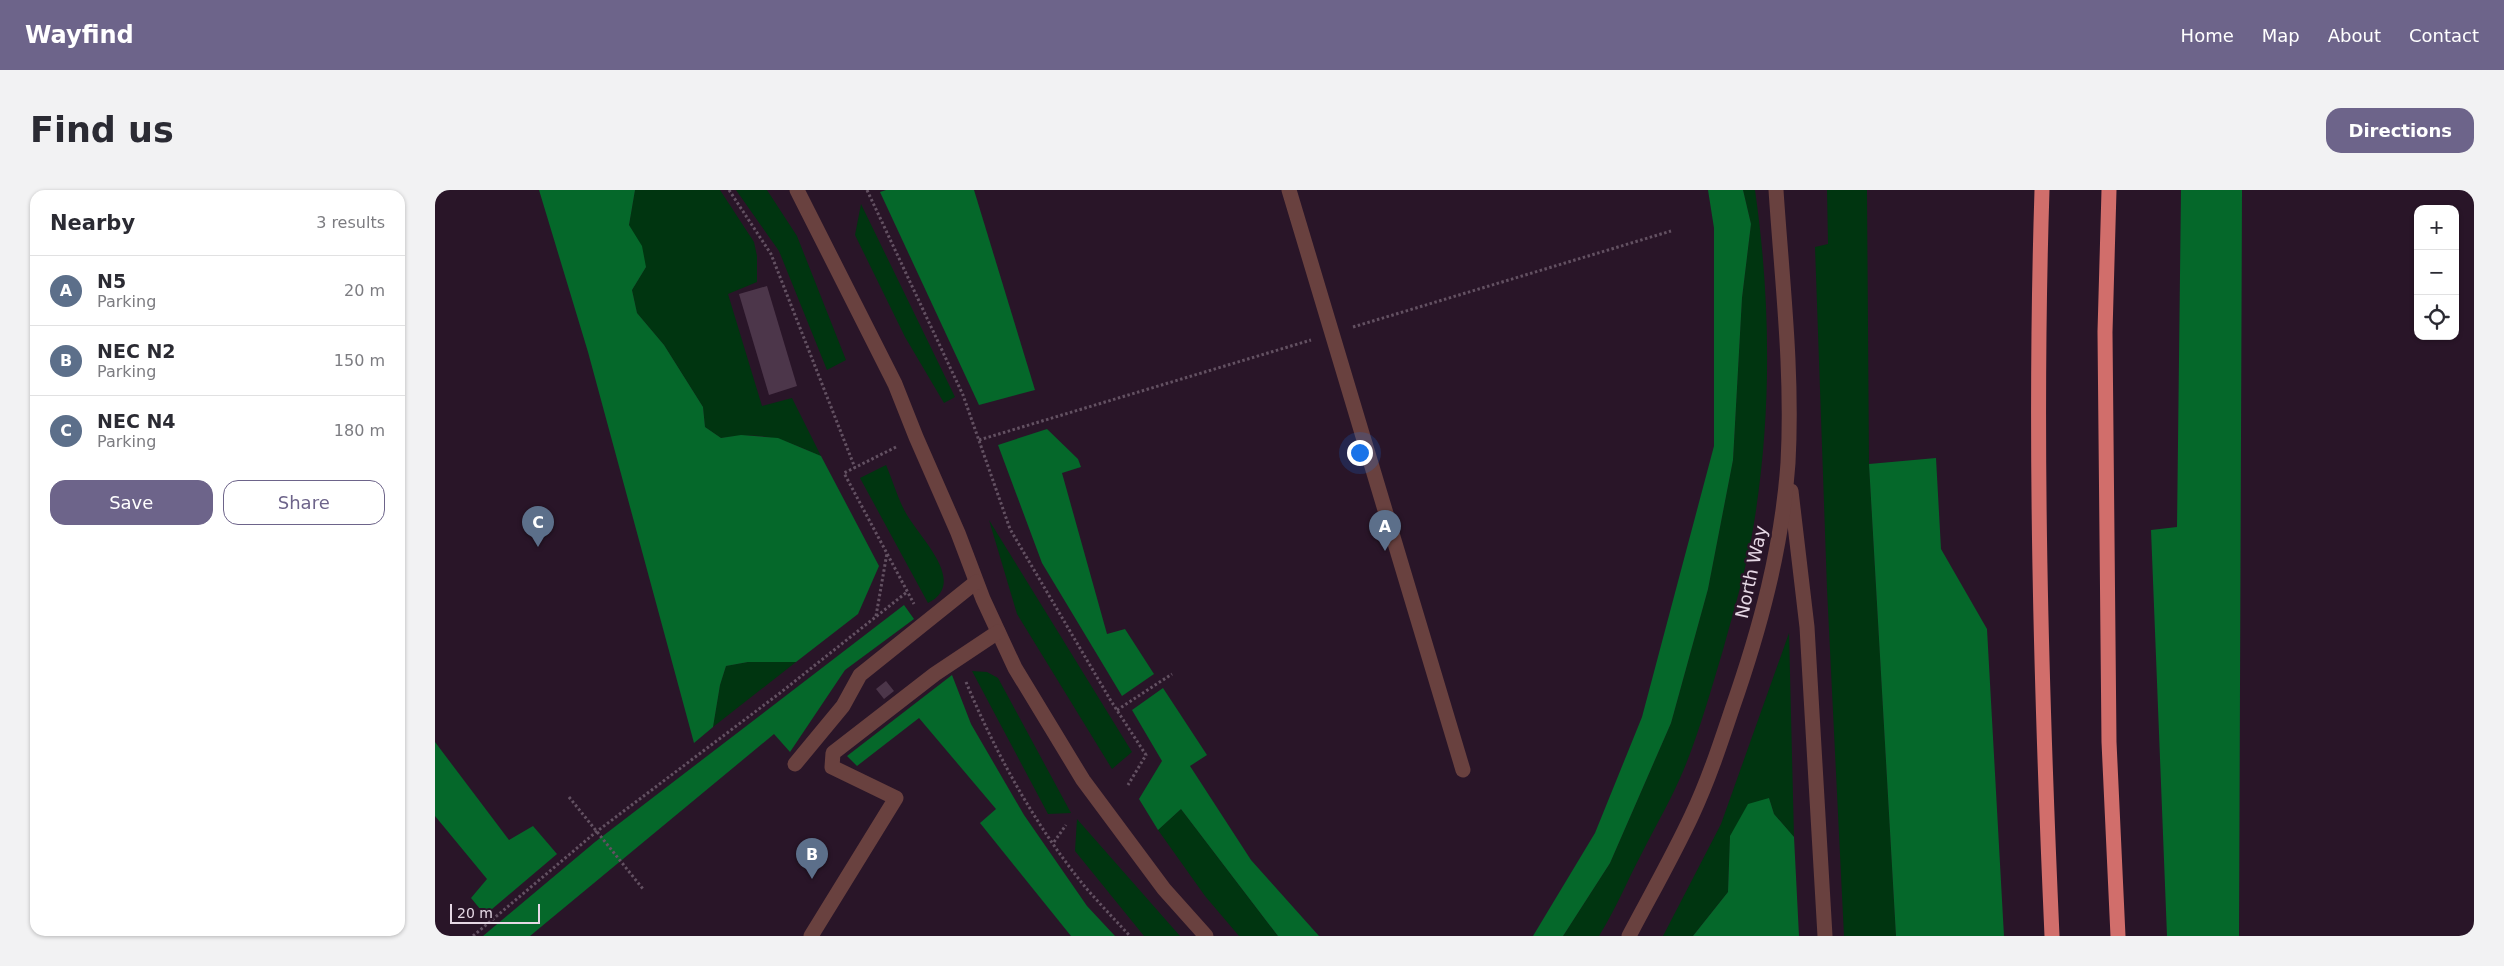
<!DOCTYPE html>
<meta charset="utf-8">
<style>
body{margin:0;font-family:"DejaVu Sans",sans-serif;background:#f2f2f3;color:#2b2b33}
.controls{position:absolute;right:15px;top:15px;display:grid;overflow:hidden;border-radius:10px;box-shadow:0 1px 4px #0004}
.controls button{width:45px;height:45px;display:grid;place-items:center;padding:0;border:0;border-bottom:1px solid #e1e1e2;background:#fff;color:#2b2b33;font:25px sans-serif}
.scale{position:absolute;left:15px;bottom:12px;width:90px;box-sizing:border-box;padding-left:5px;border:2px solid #e6d8e5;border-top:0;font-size:14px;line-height:18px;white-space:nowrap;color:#e6d8e5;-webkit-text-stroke:4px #291528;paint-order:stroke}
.you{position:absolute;left:924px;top:262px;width:18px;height:18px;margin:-12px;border:4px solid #fff;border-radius:50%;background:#1a73e8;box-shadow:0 0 0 8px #1a73e833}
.badge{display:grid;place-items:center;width:32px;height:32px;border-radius:50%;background:#6d648a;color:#fff;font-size:16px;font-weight:700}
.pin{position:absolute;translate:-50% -41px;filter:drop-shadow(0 1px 2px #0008)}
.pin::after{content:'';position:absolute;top:26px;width:18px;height:15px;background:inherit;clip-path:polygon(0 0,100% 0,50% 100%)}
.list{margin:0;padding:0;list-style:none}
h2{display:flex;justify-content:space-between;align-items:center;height:65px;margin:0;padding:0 20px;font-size:21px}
h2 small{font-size:16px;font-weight:400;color:#7c7c81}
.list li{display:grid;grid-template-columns:32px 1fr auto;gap:15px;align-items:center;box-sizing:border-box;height:70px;padding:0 20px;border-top:1px solid #e1e1e2}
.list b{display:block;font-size:19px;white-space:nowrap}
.list p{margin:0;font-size:16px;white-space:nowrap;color:#7c7c81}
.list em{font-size:16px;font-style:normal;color:#7c7c81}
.actions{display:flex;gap:10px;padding:15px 20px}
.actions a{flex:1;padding:11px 0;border:1px solid #6d648a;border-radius:15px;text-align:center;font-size:18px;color:#6d648a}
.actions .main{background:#6d648a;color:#fff}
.icon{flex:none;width:28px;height:28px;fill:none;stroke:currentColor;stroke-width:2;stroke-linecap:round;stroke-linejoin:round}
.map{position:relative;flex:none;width:2039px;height:746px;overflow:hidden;border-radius:15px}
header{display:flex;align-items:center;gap:30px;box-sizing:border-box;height:70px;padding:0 25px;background:#6d648a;color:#fff}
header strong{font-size:24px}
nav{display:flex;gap:28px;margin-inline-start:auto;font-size:18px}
.intro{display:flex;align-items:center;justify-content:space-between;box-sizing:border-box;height:120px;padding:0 30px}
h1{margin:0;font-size:35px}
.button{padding:12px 22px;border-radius:15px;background:#6d648a;color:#fff;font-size:18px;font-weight:700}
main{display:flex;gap:30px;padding:0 30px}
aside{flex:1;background:#fff;border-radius:15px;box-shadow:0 1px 4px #0004}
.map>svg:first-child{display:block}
.green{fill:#003510}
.forest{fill:#05682a}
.building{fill:#4c364a}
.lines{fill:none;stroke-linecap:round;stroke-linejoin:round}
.path{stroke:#635162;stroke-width:3;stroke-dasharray:2.5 2.5;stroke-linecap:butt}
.minor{stroke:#69413f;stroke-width:15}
.highway{stroke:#d16e6b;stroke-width:15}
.labels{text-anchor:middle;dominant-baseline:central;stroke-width:5;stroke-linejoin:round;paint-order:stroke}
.street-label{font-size:18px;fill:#e6d8e5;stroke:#291528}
</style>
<header>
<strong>Wayfind</strong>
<nav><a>Home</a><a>Map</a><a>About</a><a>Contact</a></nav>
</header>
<div class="intro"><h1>Find us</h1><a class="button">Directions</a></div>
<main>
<aside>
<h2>Nearby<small>3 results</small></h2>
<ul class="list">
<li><span class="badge" style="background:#5c6f8a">A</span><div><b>N5</b><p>Parking</p></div><em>20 m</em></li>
<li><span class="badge" style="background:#5c6f8a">B</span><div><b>NEC N2</b><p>Parking</p></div><em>150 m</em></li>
<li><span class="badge" style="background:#5c6f8a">C</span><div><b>NEC N4</b><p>Parking</p></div><em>180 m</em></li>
</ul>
<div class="actions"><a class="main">Save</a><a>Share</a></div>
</aside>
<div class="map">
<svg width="2039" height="746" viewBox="0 0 2039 746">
<rect width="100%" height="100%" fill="#291528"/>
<g class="green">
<path d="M200 0H285L319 52 322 66V92L293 104 327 216 357 208 386 266C347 249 330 241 286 248L270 237 268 217 229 155 202 123 197 100 211 77 194 35Z"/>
<polygon points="301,0 332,0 362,46 411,170 392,180 344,61"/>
<path d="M1308 0H1320C1336 111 1337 228 1318 339 1311 380 1299 420 1288 460 1276 500 1265 540 1249 579 1237 608 1221 635 1207 663 1192 691 1181 719 1164 746H1128L1175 673 1236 533 1273 399 1298 270 1307 108 1316 34Z"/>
<polygon points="1392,0 1432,0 1434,274 1461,746 1409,746 1392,399 1380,57 1393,54"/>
<polygon points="426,14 520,207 509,213 470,147 420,45"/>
<path d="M451 275C458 291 463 310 472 325 486 349 533 393 493 413L425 288Z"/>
<polygon points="554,330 697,562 677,579 582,424"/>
<polygon points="1354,443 1359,647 1339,624 1334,608 1295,646 1293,702 1258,746 1228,746 1286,634"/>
<polygon points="313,472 361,472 278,537 285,495 291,476"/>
<polygon points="537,481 552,482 563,488 636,623 613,624"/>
<polygon points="746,619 843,746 804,746 770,706 723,640"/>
<polygon points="642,629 745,746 709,746 640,661"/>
</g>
<g class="forest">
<polygon points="104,0 200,0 194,35 207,56 211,77 197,100 202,123 229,155 268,217 270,237 286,248 306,245 343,248 386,266 444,376 423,424 361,472 313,472 291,476 285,495 278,537 259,553 153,162"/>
<polygon points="451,0 539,0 600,200 544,215 445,2"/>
<polygon points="1273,0 1308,0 1316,34 1307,108 1298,270 1273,399 1236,533 1175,673 1128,746 1098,746 1160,643 1207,527 1279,256 1279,38"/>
<polygon points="1746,0 1807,0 1804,746 1732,746 1716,340 1742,337"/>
<polygon points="612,239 643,269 646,277 627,283 672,444 690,439 719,484 687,506 607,373 563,255"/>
<polygon points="1501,268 1506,359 1552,439 1569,746 1461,746 1434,274"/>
<polygon points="469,415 479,429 410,480 355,562 339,544 95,746 48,746 160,652"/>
<polygon points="517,485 536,534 589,625 652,716 680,746 636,746 545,633 561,619 484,528 422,576 412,566"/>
<polygon points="728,498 772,565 755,576 816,670 884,746 843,746 746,619 723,640 704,609 727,571 697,520"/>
<polygon points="0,552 74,650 98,636 122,664 50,725 36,708 52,689 0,626"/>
<polygon points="1334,608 1339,624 1359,647 1364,746 1258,746 1293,702 1295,646 1313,614"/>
</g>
<g class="building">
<polygon points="332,96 362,196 334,205 304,104"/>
<polygon points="451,491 459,501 449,509 441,499"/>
</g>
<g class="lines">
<g class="path">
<polyline points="294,0 336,64 420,278"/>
<polyline points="432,0 528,205 575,339 676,511 711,565 693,595"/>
<polyline points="918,137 1236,41"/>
<polyline points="544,250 876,150"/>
<polyline points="461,257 409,283 479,414"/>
<polyline points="441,426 452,363"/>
<path d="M531 492C561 564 601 637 651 698 665 714 680 730 695 746"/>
<polyline points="682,520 737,484"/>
<polyline points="134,607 208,699"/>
<polyline points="619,652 631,635"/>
<polyline points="38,746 161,642 345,503 472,402"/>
</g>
<g class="minor">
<polyline points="362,0 460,194 481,247 523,343 548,409 580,478 648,590 729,699 771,746"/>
<polyline points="854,0 1028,580"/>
<polyline points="1356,301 1372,437 1390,746"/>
<polyline points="360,574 408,516 425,485 541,392"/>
<polyline points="376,746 461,608 397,577 398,563 500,484 563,442"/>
<path d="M1194 746C1215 706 1238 666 1257 625 1273 591 1285 555 1297 519 1325 439 1347 358 1353 273 1358 181 1347 91 1341 0"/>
</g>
<g class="highway">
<path d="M1607 0C1599 248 1606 498 1617 746"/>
<polyline points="1674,0 1670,142 1674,552 1683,746"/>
</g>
</g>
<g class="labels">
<g class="street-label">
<text transform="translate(1316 382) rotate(-78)">North Way</text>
</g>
</g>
</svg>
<div class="controls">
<button>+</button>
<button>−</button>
<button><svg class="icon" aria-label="locate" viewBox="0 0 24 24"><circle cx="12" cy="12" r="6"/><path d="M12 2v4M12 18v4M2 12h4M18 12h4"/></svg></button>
</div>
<div class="scale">20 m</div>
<div class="you"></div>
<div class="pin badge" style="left:950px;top:361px;background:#5c6f8a">A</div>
<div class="pin badge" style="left:377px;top:689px;background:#5c6f8a">B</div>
<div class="pin badge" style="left:103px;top:357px;background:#5c6f8a">C</div>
</div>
</main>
